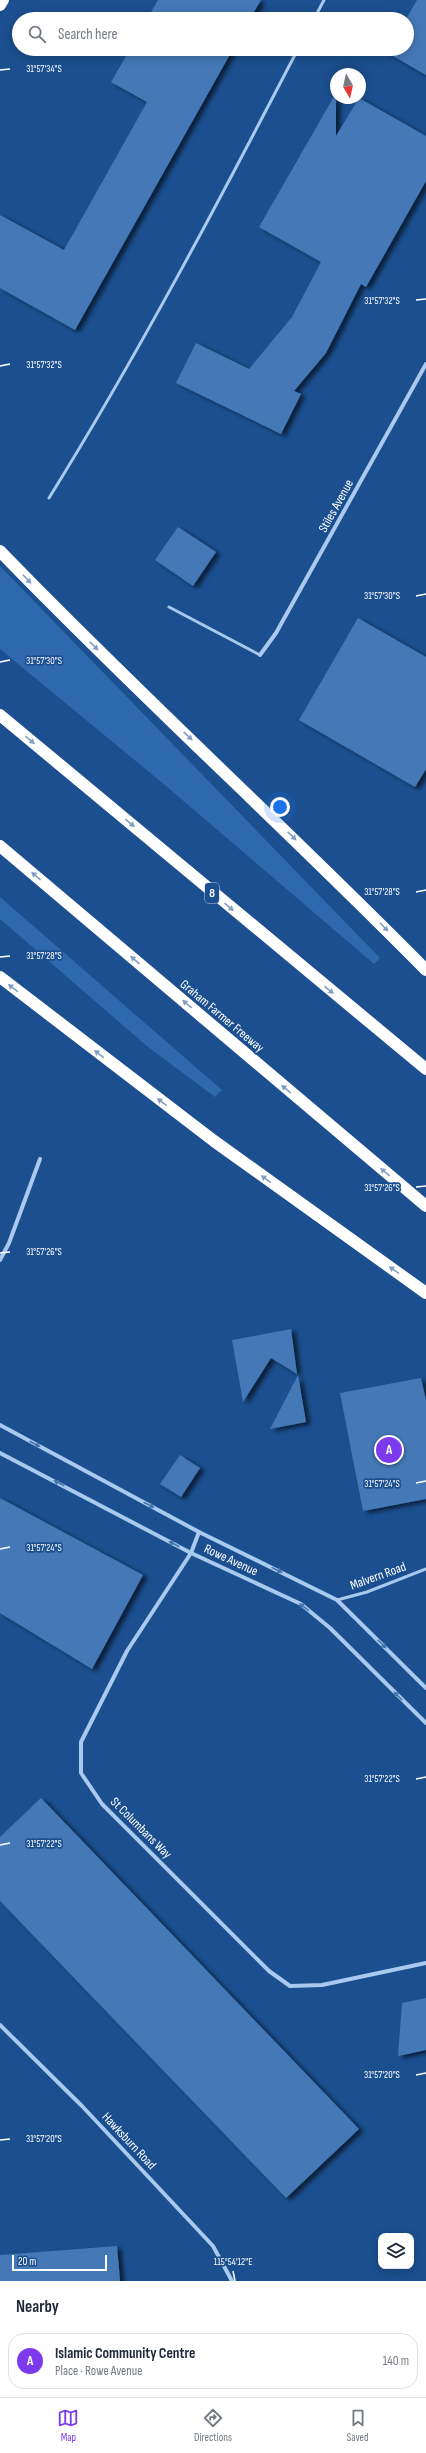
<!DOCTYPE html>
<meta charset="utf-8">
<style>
body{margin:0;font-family:"Sofia Sans Condensed",sans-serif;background:#f6f6f7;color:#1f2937}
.controls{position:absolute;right:12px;bottom:12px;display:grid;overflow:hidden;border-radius:8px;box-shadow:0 2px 10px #0003}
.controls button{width:36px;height:36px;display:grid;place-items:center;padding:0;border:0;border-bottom:1px solid #e0e1e3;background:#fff;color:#1f2937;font:20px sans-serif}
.compass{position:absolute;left:330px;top:68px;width:36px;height:36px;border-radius:50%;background:#fff;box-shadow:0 2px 10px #0003;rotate:171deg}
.scale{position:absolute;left:12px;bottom:10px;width:95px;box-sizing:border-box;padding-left:4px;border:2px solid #fff;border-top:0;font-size:11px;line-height:14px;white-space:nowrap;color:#fff;-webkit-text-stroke:3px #1b4f8f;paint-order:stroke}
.you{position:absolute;left:280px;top:807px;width:14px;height:14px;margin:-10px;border:3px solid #fff;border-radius:50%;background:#1a73e8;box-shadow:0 0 0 6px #1a73e833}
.badge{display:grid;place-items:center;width:26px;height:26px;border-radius:50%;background:#7c3aed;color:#fff;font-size:13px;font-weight:700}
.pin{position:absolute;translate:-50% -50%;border:2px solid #fff;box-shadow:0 1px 4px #0006}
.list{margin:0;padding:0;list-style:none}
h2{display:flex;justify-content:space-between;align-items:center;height:52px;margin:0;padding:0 16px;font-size:17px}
h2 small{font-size:13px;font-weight:400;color:#747a83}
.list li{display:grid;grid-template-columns:26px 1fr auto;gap:12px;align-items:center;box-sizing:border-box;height:56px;margin:0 8px 8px;padding:0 8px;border:1px solid #e0e1e3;border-radius:16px}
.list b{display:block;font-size:15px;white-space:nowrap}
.list p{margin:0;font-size:13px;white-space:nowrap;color:#747a83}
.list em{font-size:13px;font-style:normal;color:#747a83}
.icon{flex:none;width:22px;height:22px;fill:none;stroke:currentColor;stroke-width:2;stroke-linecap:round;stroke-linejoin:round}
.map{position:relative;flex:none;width:426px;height:2281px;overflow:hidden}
.search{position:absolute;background:#fff;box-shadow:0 2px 10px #0003;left:12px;right:12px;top:12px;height:44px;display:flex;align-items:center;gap:10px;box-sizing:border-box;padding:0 14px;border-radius:22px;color:#747a83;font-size:15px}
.sheet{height:116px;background:#fff}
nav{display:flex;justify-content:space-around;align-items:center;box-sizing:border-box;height:56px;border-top:1px solid #e0e1e3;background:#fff;font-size:11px;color:#747a83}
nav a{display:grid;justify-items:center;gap:2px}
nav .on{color:#7c3aed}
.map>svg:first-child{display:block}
.green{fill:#2e69ad}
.building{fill:#4478b7;filter:url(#shadow)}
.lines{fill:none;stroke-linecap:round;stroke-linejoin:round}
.lane{stroke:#a9c9ee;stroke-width:3}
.street{stroke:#a9c9ee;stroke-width:4}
.highway{stroke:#fff;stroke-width:12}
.oneway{fill:#829ec1}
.oneway2{fill:#4674ac}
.ticks{fill:none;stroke:#fff;stroke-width:1.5}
.labels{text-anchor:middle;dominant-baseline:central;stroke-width:3.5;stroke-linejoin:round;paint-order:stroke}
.shield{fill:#1b4f8f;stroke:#bbcadd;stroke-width:1}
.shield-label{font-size:12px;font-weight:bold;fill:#fff}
.street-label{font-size:13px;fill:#fff;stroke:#1b4f8f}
.ticks-label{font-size:10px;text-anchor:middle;fill:#fff;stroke:#1b4f8f;stroke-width:3.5;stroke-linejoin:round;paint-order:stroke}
</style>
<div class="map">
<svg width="426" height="2281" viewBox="0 0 426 2281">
<defs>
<filter id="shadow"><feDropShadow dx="4.5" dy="2.5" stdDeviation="2" flood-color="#0009"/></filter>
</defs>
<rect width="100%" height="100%" fill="#1b4f8f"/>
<g class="green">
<polygon points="0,566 380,958 374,964 166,786 0,649"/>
<polygon points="0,897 222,1090 215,1097 148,1047 0,919"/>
</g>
<g class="building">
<polygon points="158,0 261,0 250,19 147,19"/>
<polygon points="417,0 426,0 426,75 386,52 388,49 407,49 406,19"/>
<polygon points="130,49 233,49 75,330 0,288 0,215 64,250 147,102 111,82"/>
<polygon points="336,93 336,136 359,98 426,136 426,181 366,287 361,284 326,353 294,391 301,394 281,434 176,383 196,343 249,369 292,317 321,262 259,227"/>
<polygon points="178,527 216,552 193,586 155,560"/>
<polygon points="358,618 426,657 426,769 415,787 299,720"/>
<polygon points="291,1329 297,1374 271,1358 243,1402 232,1340"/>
<polygon points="298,1375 306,1422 270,1429"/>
<polygon points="421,1378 426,1400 426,1499 363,1511 340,1393"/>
<polygon points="180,1455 200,1468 181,1497 160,1484"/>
<polygon points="0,1498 143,1575 92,1669 0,1613"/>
<polygon points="41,1798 359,2129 286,2198 0,1901 0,1837"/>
<polygon points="426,1998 426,2050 398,2056 402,2003"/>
<polygon points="117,2246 120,2281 0,2281 0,2255"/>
</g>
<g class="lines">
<g class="lane">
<polyline points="314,19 324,0"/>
<path d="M49 498C139 353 219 201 298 49"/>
<polyline points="169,607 260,655"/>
<polyline points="337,1600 367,1592 426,1569"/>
</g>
<g class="street">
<polyline points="260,655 276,633 426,364"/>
<polyline points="0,1260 9,1243 40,1159"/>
<polyline points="0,1425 199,1532 337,1600 426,1688"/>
<polyline points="0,1453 191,1553 301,1604 330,1628 426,1723"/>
<polyline points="199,1532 191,1553 127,1651 81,1742 81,1773 102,1804 269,1971 290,1986 322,1985 426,1963"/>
<polyline points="0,2025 82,2106 213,2246 232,2281"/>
</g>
<g class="highway">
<polyline points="0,5 3,0"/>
<path d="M0 551C138 694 286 828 426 970"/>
<polyline points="0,715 426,1069"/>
<polyline points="0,846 426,1206"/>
<polyline points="0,977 214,1141 426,1293"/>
</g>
</g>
<defs><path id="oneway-solid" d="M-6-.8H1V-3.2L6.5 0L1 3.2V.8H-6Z"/></defs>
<g class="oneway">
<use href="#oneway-solid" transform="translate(27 579) rotate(46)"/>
<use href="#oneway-solid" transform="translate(94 646) rotate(44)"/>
<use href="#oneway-solid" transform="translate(188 736) rotate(44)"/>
<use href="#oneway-solid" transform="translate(30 740) rotate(40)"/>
<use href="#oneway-solid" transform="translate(130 823) rotate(40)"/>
<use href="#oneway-solid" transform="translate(292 836) rotate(44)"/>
<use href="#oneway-solid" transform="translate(36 876) rotate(-140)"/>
<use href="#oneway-solid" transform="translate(229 907) rotate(40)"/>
<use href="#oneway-solid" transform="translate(384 927) rotate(45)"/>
<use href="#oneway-solid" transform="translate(135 960) rotate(-140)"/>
<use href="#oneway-solid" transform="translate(13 988) rotate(-143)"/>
<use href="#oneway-solid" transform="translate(329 990) rotate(39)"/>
<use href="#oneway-solid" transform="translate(187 1004) rotate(-140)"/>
<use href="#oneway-solid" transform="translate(99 1054) rotate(-142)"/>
<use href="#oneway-solid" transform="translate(286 1089) rotate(-140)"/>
<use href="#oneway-solid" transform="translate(162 1102) rotate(-143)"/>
<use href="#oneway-solid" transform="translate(385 1172) rotate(-141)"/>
<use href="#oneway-solid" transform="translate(266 1179) rotate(-144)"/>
<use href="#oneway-solid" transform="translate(394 1270) rotate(-145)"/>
</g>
<g class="oneway2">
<use href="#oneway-solid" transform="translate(35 1444) rotate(28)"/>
<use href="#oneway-solid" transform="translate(59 1483) rotate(-152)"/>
<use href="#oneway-solid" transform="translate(149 1505) rotate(28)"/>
<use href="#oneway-solid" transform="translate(174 1544) rotate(-152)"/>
<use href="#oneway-solid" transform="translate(277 1570) rotate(26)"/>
<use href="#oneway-solid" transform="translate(304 1607) rotate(-144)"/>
<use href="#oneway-solid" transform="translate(382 1644) rotate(45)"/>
<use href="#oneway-solid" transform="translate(398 1696) rotate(-135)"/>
</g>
<path class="ticks" d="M0 70 10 69M416 300 426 299M0 366 10 364M416 596 426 594M0 662 10 660M416 892 426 890M0 957 10 956M416 1187 426 1186M0 1253 10 1252M416 1483 426 1481M0 1549 10 1547M416 1779 426 1777M0 1845 10 1843M416 2075 426 2073M0 2140 10 2139M233 2271 235 2281"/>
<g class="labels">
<rect class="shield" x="205" y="883" width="14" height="20" rx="3"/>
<g class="shield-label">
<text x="212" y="893">8</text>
</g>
<g class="street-label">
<text transform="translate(336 506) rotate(-61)">Stiles Avenue</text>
<text transform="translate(222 1016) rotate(40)">Graham Farmer Freeway</text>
<text transform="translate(231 1560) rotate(25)">Rowe Avenue</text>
<text transform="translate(378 1576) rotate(-20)">Malvern Road</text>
<text transform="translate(141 1828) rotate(45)">St Columbans Way</text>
<text transform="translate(129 2141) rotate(47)">Hawksburn Road</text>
</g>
</g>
<g class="ticks-label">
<text x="44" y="72">31°57'34"S</text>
<text x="382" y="304">31°57'32"S</text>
<text x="44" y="368">31°57'32"S</text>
<text x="382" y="599">31°57'30"S</text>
<text x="44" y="664">31°57'30"S</text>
<text x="382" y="895">31°57'28"S</text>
<text x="44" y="959">31°57'28"S</text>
<text x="382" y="1191">31°57'26"S</text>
<text x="44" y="1255">31°57'26"S</text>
<text x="382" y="1487">31°57'24"S</text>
<text x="44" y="1551">31°57'24"S</text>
<text x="382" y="1782">31°57'22"S</text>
<text x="44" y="1847">31°57'22"S</text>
<text x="382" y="2078">31°57'20"S</text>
<text x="44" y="2142">31°57'20"S</text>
<text x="233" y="2265">115°54'12"E</text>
</g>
</svg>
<div class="controls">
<button><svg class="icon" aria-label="layers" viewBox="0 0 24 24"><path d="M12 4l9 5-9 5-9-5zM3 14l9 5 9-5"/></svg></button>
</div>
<svg class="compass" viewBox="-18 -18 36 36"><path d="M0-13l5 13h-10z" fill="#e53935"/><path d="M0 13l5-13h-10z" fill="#747a83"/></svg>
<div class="scale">20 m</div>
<div class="you"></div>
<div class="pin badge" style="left:389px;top:1450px">A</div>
<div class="search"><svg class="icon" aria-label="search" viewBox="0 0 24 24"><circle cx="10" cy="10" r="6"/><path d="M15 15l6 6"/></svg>Search here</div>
</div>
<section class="sheet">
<h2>Nearby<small></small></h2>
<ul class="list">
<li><span class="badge">A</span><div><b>Islamic Community Centre</b><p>Place · Rowe Avenue</p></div><em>140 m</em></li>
</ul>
</section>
<nav>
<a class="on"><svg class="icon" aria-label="map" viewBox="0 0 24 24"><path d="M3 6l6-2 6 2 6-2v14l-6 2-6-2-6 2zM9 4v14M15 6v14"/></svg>Map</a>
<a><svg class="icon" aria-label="directions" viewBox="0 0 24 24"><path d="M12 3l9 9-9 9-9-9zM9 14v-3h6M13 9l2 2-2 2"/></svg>Directions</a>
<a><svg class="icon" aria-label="saved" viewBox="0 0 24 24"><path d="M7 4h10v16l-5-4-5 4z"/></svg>Saved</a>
</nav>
